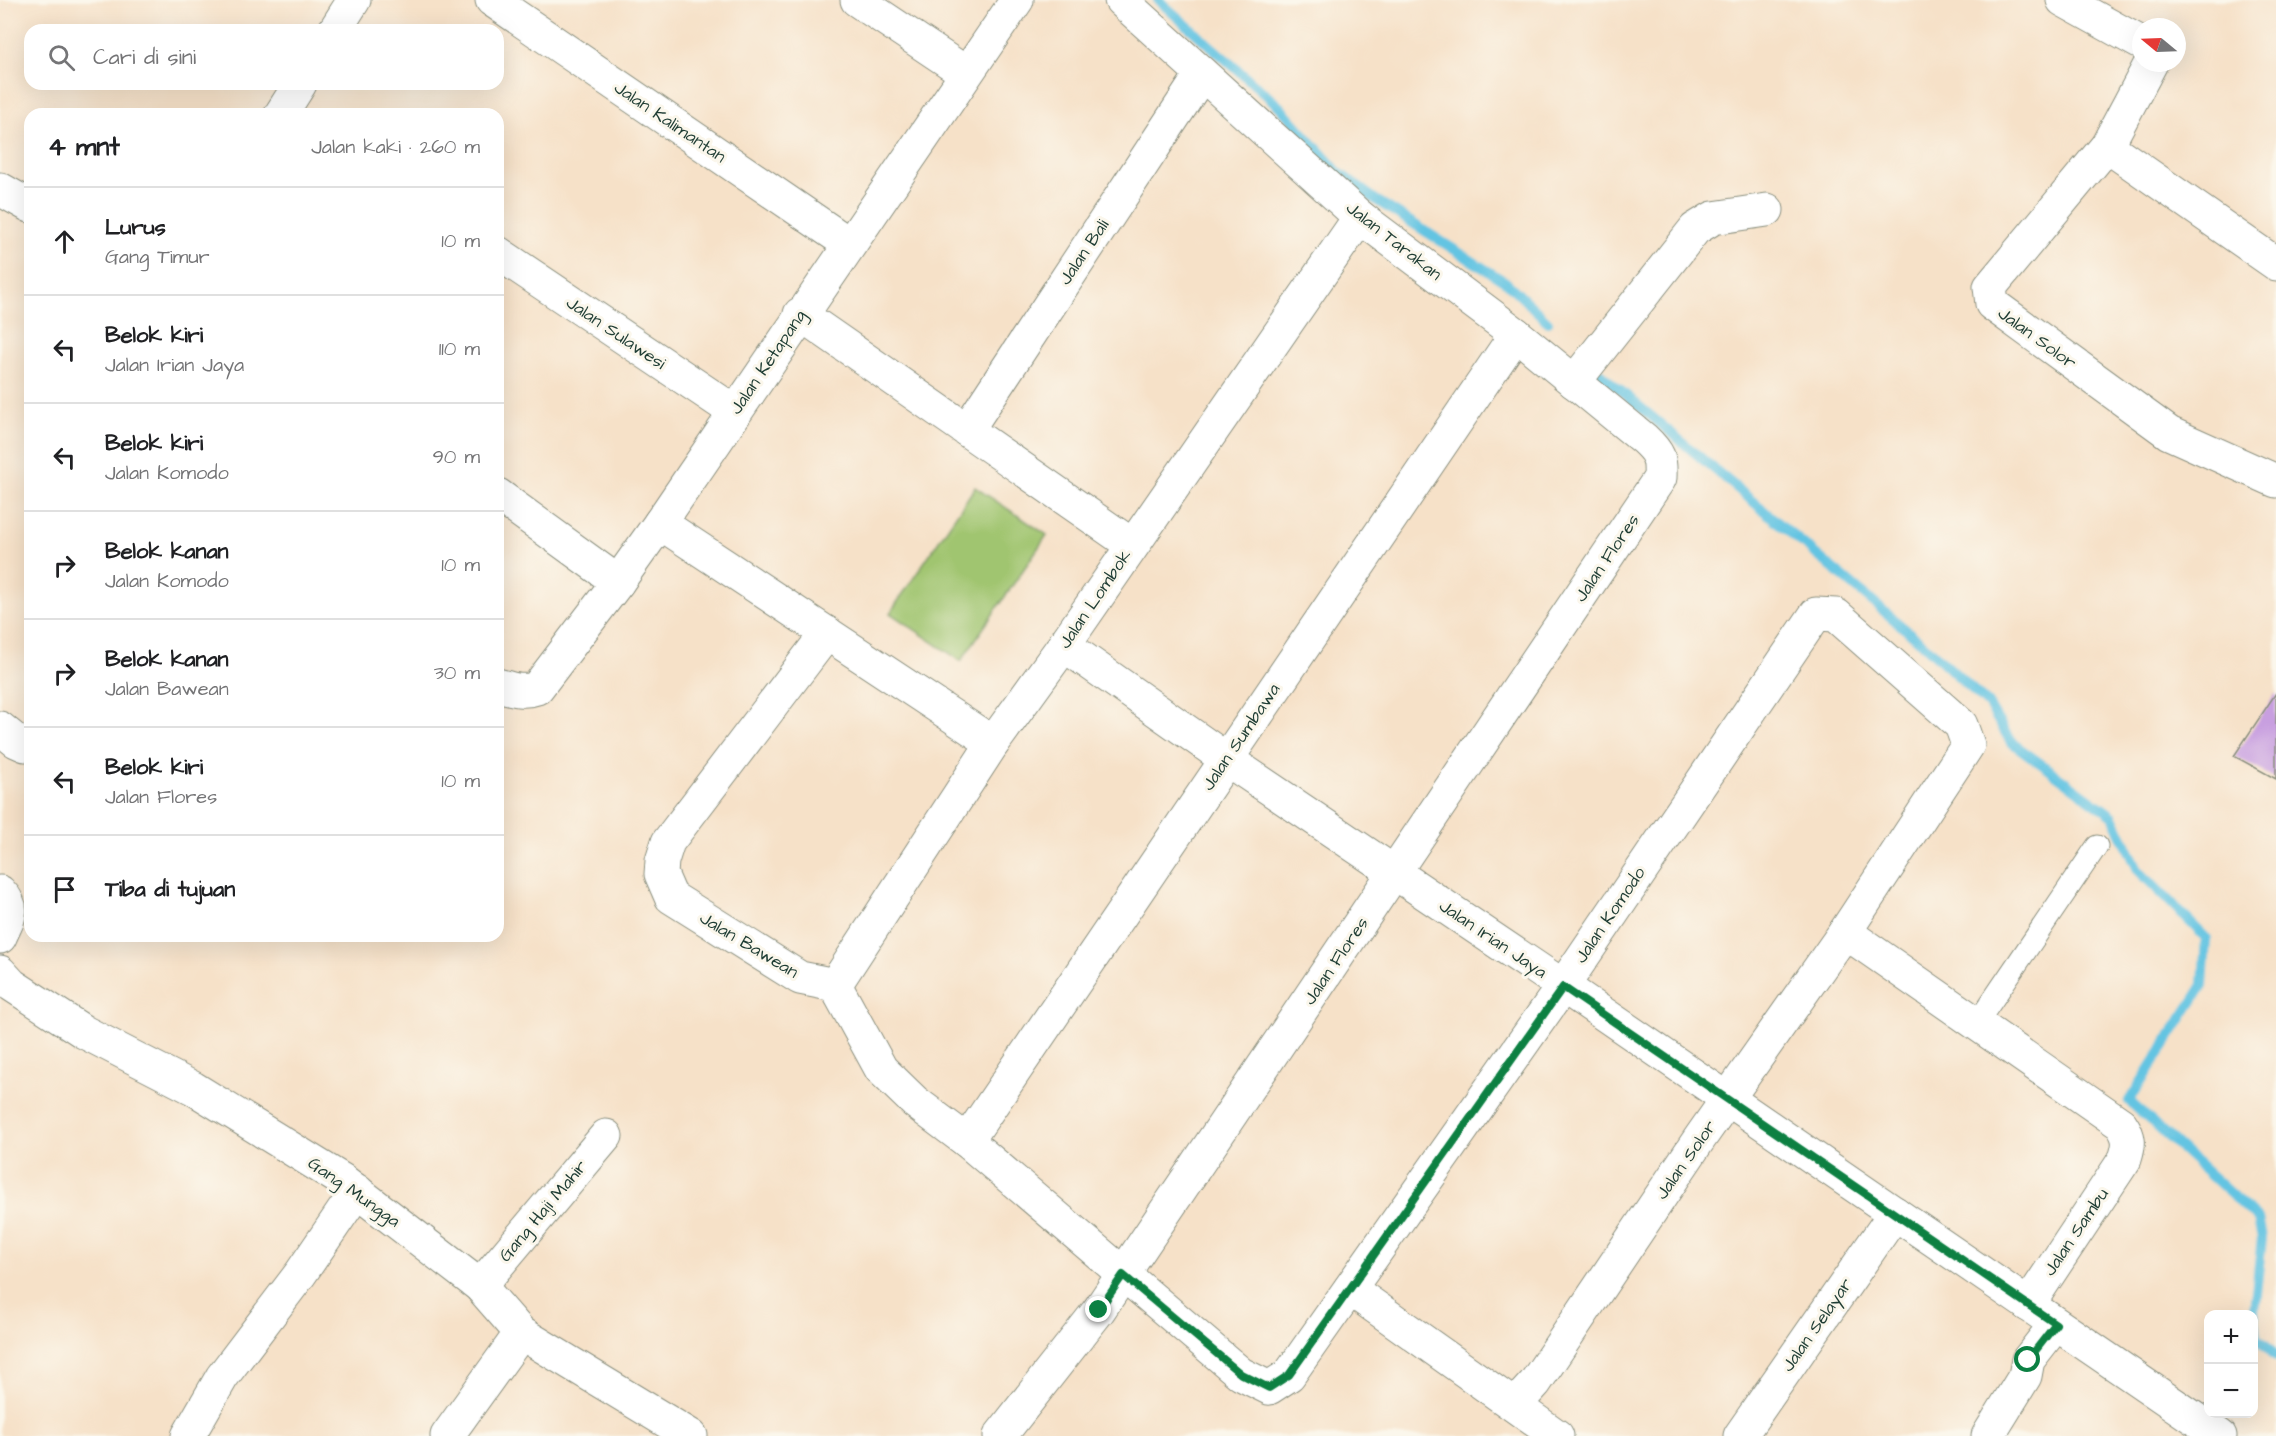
<!DOCTYPE html>
<html lang="id">
<meta charset="utf-8">
<style>
body{margin:0;font-family:"Architects Daughter",sans-serif;background:#f6f6f6;color:#202124}
.controls{position:absolute;right:18px;bottom:18px;display:grid;overflow:hidden;border-radius:12px;box-shadow:0 6px 24px #0002}
.controls button{width:54px;height:54px;display:grid;place-items:center;padding:0;border:0;border-bottom:2px solid #e0e0e0;background:#fff;color:#202124;font:30px sans-serif}
.compass{position:absolute;left:2132px;top:18px;width:54px;height:54px;border-radius:50%;background:#fff;box-shadow:0 6px 24px #0002;rotate:289deg}
.stop{position:absolute;width:18px;height:18px;margin:-14px;border:4px solid #0b8043;border-radius:50%;background:#fff}
.stop.end{background:#0b8043;border-color:#fff;box-shadow:0 2px 6px #0008}
.list{margin:0;padding:0;list-style:none}
h2{display:flex;justify-content:space-between;align-items:center;height:78px;margin:0;padding:0 24px;font-size:26px}
h2 small{font-size:20px;font-weight:400;color:#757577}
.list li{display:grid;grid-template-columns:39px 1fr auto;gap:18px;align-items:center;box-sizing:border-box;height:108px;padding:0 24px;border-top:2px solid #e0e0e0}
.list b{display:block;font-size:22px;white-space:nowrap}
.list p{margin:0;font-size:20px;white-space:nowrap;color:#757577}
.list em{font-size:20px;font-style:normal;color:#757577}
.icon{flex:none;width:33px;height:33px;fill:none;stroke:currentColor;stroke-width:2;stroke-linecap:round;stroke-linejoin:round}
.map{position:relative;flex:none;width:2276px;height:1436px;overflow:hidden}
.search{position:absolute;background:#fff;box-shadow:0 6px 24px #0002;left:24px;top:24px;width:480px;height:66px;display:flex;align-items:center;gap:15px;box-sizing:border-box;padding:0 21px;border-radius:18px;color:#757577;font-size:22px}
.panel{position:absolute;background:#fff;box-shadow:0 6px 24px #0002;left:24px;top:108px;width:480px;height:834px;border-radius:18px}
.map>svg:first-child{display:block}
.green{fill:#a0c56f;stroke:#608152;stroke-width:1.5}
.lines{fill:none;stroke-linecap:round;stroke-linejoin:round}
.stream{stroke:#64c4e2;stroke-width:10}
.building{fill:#c89fe0}
.lane-casing{stroke:#8a8f7e;stroke-width:23}
.street-casing{stroke:#8a8f7e;stroke-width:35}
.lane{stroke:#fff;stroke-width:21}
.street{stroke:#fff;stroke-width:33}
.route{stroke:#0b8043;stroke-width:8}
.labels{text-anchor:middle;dominant-baseline:central;stroke-width:6;stroke-linejoin:round;paint-order:stroke}
.street-label{font-size:18px;fill:#1f3d34;stroke:#fbf7ec}
</style>
<div class="map">
<svg width="2276" height="1436" viewBox="0 0 2276 1436">
<rect width="100%" height="100%" fill="#fbf7ec"/>
<filter id="ink" filterUnits="userSpaceOnUse"><feTurbulence type="fractalNoise" baseFrequency=".0167" numOctaves="2"/><feDisplacementMap in="SourceGraphic" scale="12" xChannelSelector="R" yChannelSelector="G"/><feConvolveMatrix kernelMatrix="1 2 1 2 8 2 1 2 1" color-interpolation-filters="sRGB"/></filter>
<filter id="wash" filterUnits="userSpaceOnUse"><feTurbulence type="fractalNoise" baseFrequency=".008" numOctaves="4" result="noise"/><feDisplacementMap in="SourceGraphic" scale="24" xChannelSelector="R" yChannelSelector="G"/><feGaussianBlur stdDeviation="1.35" result="paint"/><feColorMatrix in="noise" values="0 0 0 0 0 0 0 0 0 0 0 0 0 0 0 0 0 1.4 0 .05"/><feComposite in="paint" operator="in"/></filter>
<g filter="url(#wash)">
<rect width="100%" height="100%" fill="#f6e1c8"/>
<polygon class="green" points="975,487 1047,535 961,661 890,613"/>
<g class="lines">
<g class="stream">
<polyline points="1158,0 1280,107 1338,172 1376,200 1507,283 1548,322"/>
<polyline points="1596,370 1929,649 1988,704 2011,742 2113,816 2138,870 2206,938 2203,985 2129,1101 2258,1219 2262,1238 2254,1311 2257,1338 2276,1356"/>
</g>
</g>
<g id="blocks">
<polygon class="building" points="2276,693 2276,779 2234,756"/>
</g>
</g>
<g filter="url(#ink)">
<use href="#blocks" fill-opacity="0" stroke="#8a8f7e" stroke-width="1.5"/>
<g class="lines">
<g class="lane-casing">
<polyline id="lane" points="1977,1023 2097,846"/>
</g>
<g class="street-casing">
<g id="street">
<polyline points="492,0 849,244"/>
<polyline points="857,0 966,73"/>
<polyline points="2063,0 2141,43"/>
<polyline points="335,30 354,0"/>
<polyline points="2151,63 2107,146 1990,287 1992,304 2169,433 2276,481"/>
<polyline points="281,114 300,84"/>
<polyline points="2107,146 2276,264"/>
<polyline points="0,189 30,206"/>
<polyline points="498,253 735,412"/>
<polyline points="800,314 1132,545"/>
<polyline points="1574,382 1695,229 1713,218 1767,210"/>
<polyline points="967,430 1202,74"/>
<polyline points="498,495 618,582"/>
<polyline points="660,523 993,743"/>
<polyline points="827,633 668,842 662,861 661,874 671,897 800,978 835,985 881,1069 915,1102 967,1141 1241,1374 1269,1388 1289,1375 1563,986 1816,614 1836,615 1961,725 1968,745 1845,932 1700,1138 1535,1383 1515,1405"/>
<polyline points="1064,645 1226,759 1563,986 2220,1436"/>
<path d="M498 685C512 689 523 693 537 688L618 582 660 523 1017 0"/>
<polyline points="0,728 16,741 25,745 30,744"/>
<path d="M0 892C17 909 8 918 0 937"/>
<path d="M1845 932 2121 1124C2130 1137 2130 1144 2125 1159L2028 1305"/>
<polyline points="0,972 12,985 84,1032 193,1088 342,1180 480,1286 521,1333 691,1436"/>
<polyline points="835,985 993,743 1064,645 1360,217"/>
<polyline points="967,1141 1516,334"/>
<polyline points="480,1286 606,1136"/>
<polyline points="1350,1289 1557,1436"/>
<polyline points="188,1436 222,1377 301,1273 357,1191"/>
<polyline points="447,1436 521,1333"/>
<path d="M1000 1436 1099 1310 1660 478C1661 458 1659 453 1644 439L1516 334 1360 217 1121 0"/>
<polyline points="1740,1436 1895,1213"/>
<polyline points="1988,1436 2025,1376 2028,1360 2056,1324"/>
</g>
</g>
<use href="#lane" class="lane"/>
<use href="#street" class="street"/>
</g>
</g>
<g class="lines" filter="url(#ink)">
<polyline class="route" points="1099,1310 1123,1275 1241,1374 1269,1388 1289,1375 1563,987 2056,1324 2028,1360"/>
</g>
<g class="labels">
<g class="street-label">
<text transform="translate(670 122) rotate(34)">Jalan Kalimantan</text>
<text transform="translate(1394 241) rotate(38)">Jalan Tarakan</text>
<text transform="translate(1084 252) rotate(-56)">Jalan Bali</text>
<text transform="translate(616 333) rotate(34)">Jalan Sulawesi</text>
<text transform="translate(2037 338) rotate(36)">Jalan Solor</text>
<text transform="translate(768 362) rotate(-56)">Jalan Ketapang</text>
<text transform="translate(1607 558) rotate(-56)">Jalan Flores</text>
<text transform="translate(1095 599) rotate(-56)">Jalan Lombok</text>
<text transform="translate(1241 737) rotate(-56)">Jalan Sumbawa</text>
<text transform="translate(1610 915) rotate(-56)">Jalan Komodo</text>
<text transform="translate(1493 939) rotate(34)">Jalan Irian Jaya</text>
<text transform="translate(749 945) rotate(31)">Jalan Bawean</text>
<text transform="translate(1336 961) rotate(-56)">Jalan Flores</text>
<text transform="translate(1686 1160) rotate(-55)">Jalan Solor</text>
<text transform="translate(354 1192) rotate(35)">Gang Mungga</text>
<text transform="translate(543 1211) rotate(-50)">Gang Haji Mahir</text>
<text transform="translate(2076 1232) rotate(-56)">Jalan Sambu</text>
<text transform="translate(1817 1325) rotate(-55)">Jalan Selayar</text>
</g>
</g>
</svg>
<div class="controls">
<button>+</button>
<button>−</button>
</div>
<svg class="compass" viewBox="-18 -18 36 36"><path d="M0-13l5 13h-10z" fill="#e53935"/><path d="M0 13l5-13h-10z" fill="#757577"/></svg>
<div class="stop" style="left:2028px;top:1360px"></div>
<div class="stop end" style="left:1099px;top:1310px"></div>
<div class="search"><svg class="icon" aria-label="search" viewBox="0 0 24 24"><circle cx="10" cy="10" r="6"/><path d="M15 15l6 6"/></svg>Cari di sini</div>
<section class="panel">
<h2>4 mnt<small>Jalan kaki · 260 m</small></h2>
<ul class="list">
<li><svg class="icon" aria-label="ahead" viewBox="0 0 24 24"><path d="M12 20V5M6 11l6-6 6 6"/></svg><div><b>Lurus</b><p>Gang Timur</p></div><em>10 m</em></li>
<li><svg class="icon" aria-label="left" viewBox="0 0 24 24"><path d="M17 20v-9H6M10 6l-5 5 5 5"/></svg><div><b>Belok kiri</b><p>Jalan Irian Jaya</p></div><em>110 m</em></li>
<li><svg class="icon" aria-label="left" viewBox="0 0 24 24"><path d="M17 20v-9H6M10 6l-5 5 5 5"/></svg><div><b>Belok kiri</b><p>Jalan Komodo</p></div><em>90 m</em></li>
<li><svg class="icon" aria-label="right" viewBox="0 0 24 24"><path d="M7 20v-9h11M14 6l5 5-5 5"/></svg><div><b>Belok kanan</b><p>Jalan Komodo</p></div><em>10 m</em></li>
<li><svg class="icon" aria-label="right" viewBox="0 0 24 24"><path d="M7 20v-9h11M14 6l5 5-5 5"/></svg><div><b>Belok kanan</b><p>Jalan Bawean</p></div><em>30 m</em></li>
<li><svg class="icon" aria-label="left" viewBox="0 0 24 24"><path d="M17 20v-9H6M10 6l-5 5 5 5"/></svg><div><b>Belok kiri</b><p>Jalan Flores</p></div><em>10 m</em></li>
<li><svg class="icon" aria-label="arrive" viewBox="0 0 24 24"><path d="M6 21V4h12l-3 4 3 4H6"/></svg><div><b>Tiba di tujuan</b></div></li>
</ul>
</section>
</div>
